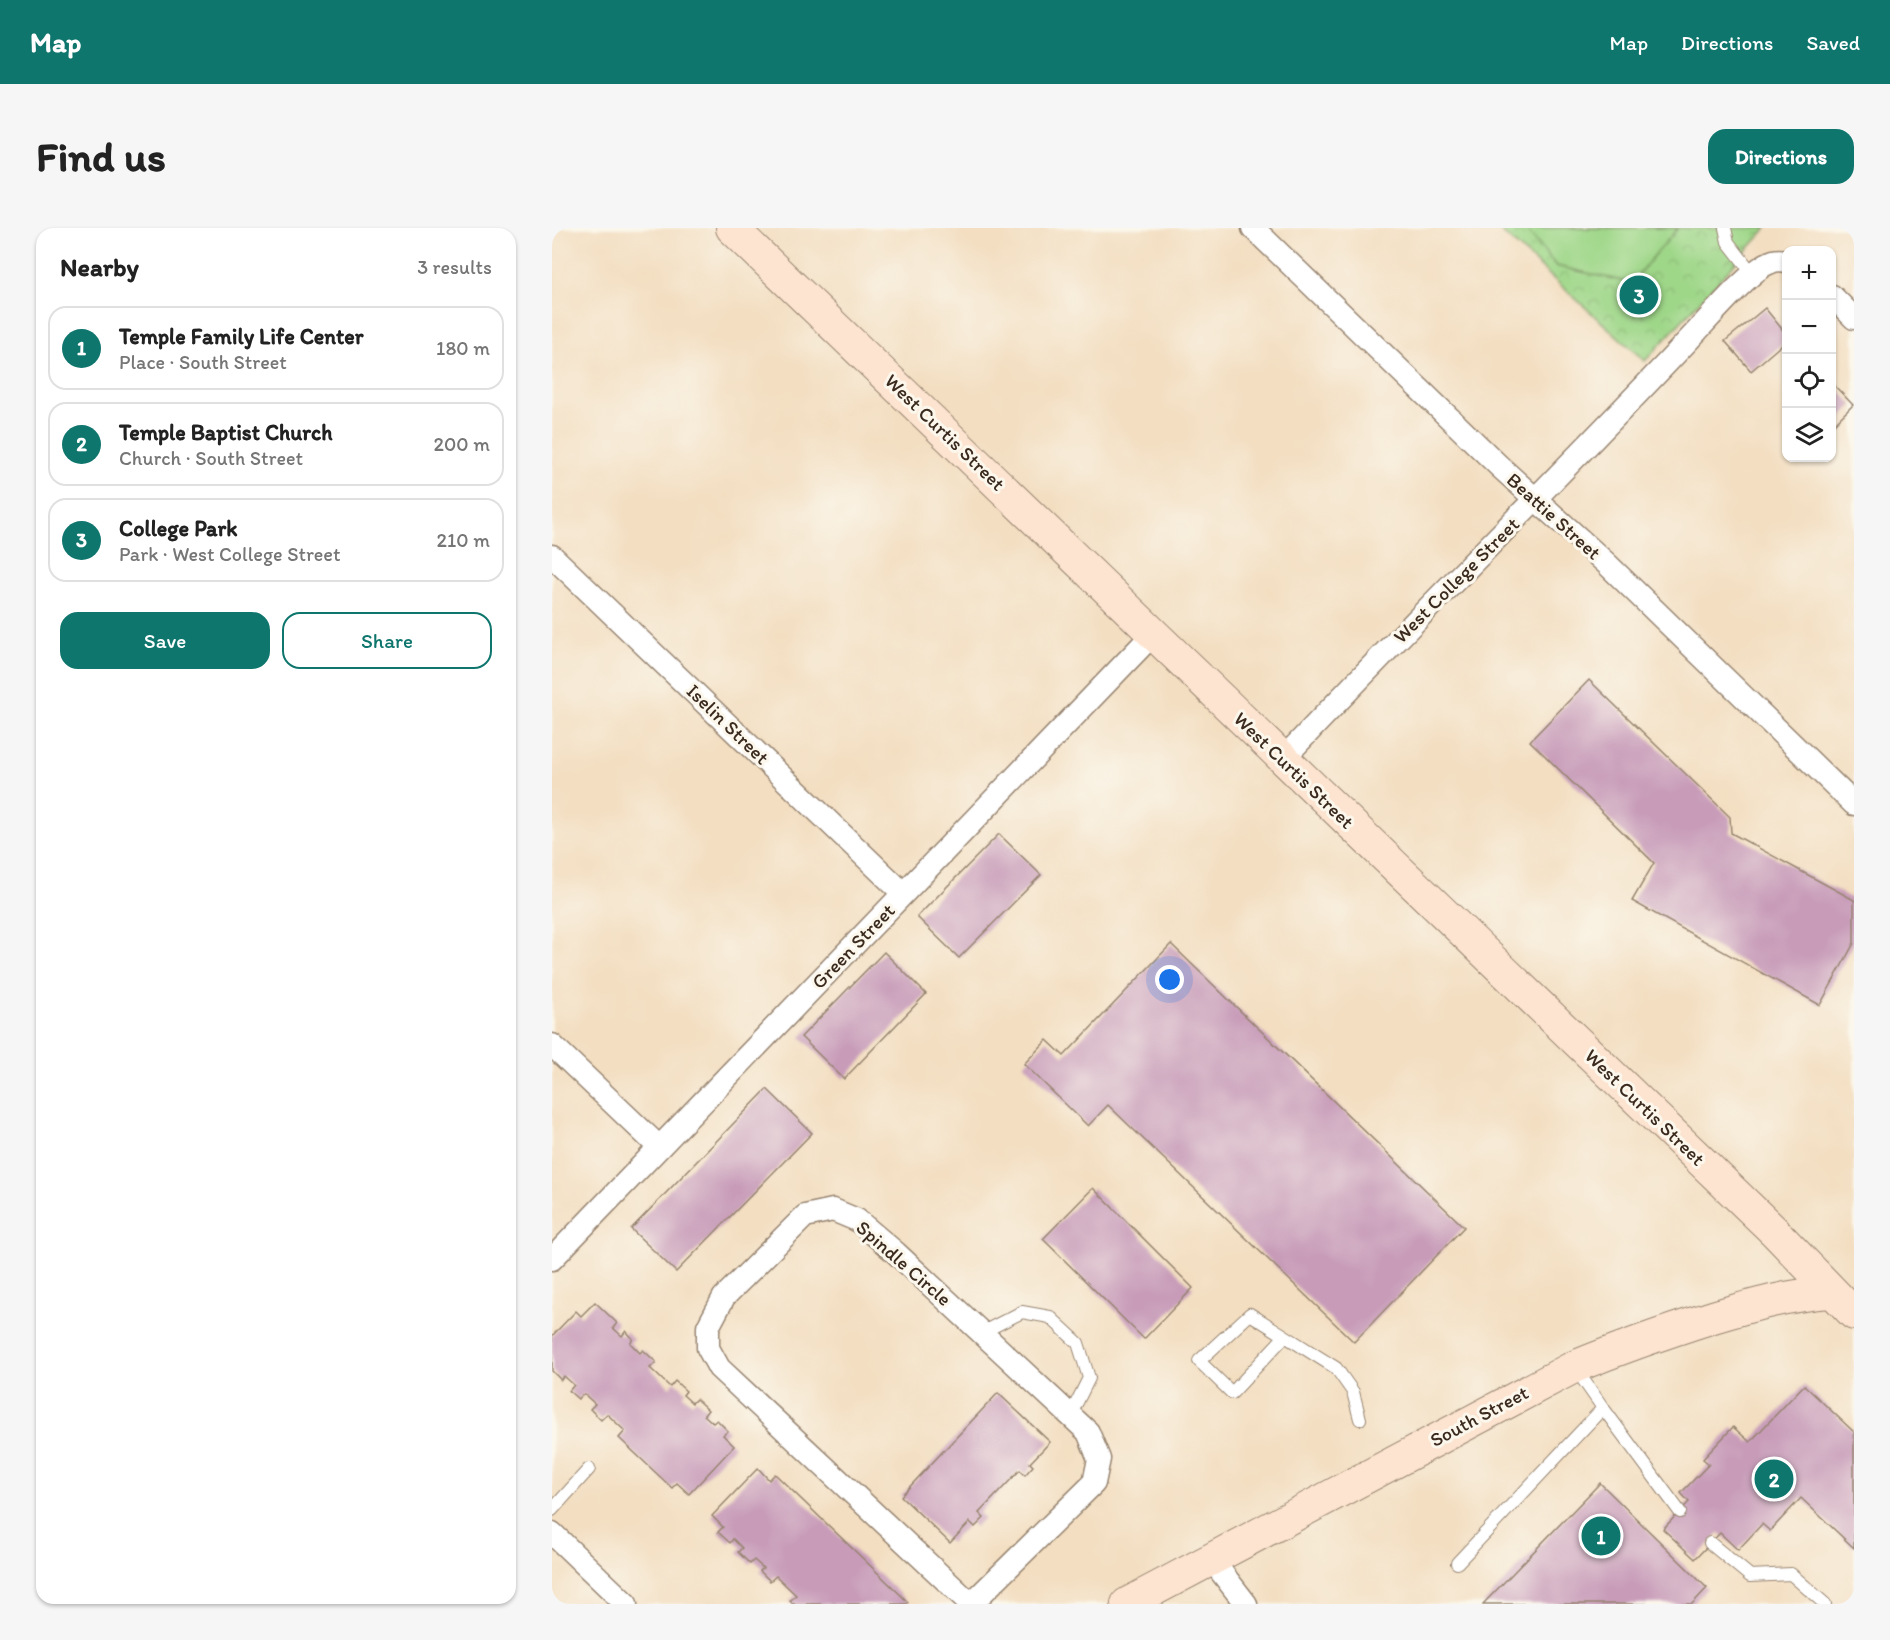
<!DOCTYPE html>
<meta charset="utf-8">
<style>
body{margin:0;font-family:Itim,sans-serif;background:#f6f6f6;color:#222}
.controls{position:absolute;right:18px;top:18px;display:grid;overflow:hidden;border-radius:12px;box-shadow:0 2px 4px #0004}
.controls button{width:54px;height:54px;display:grid;place-items:center;padding:0;border:0;border-bottom:2px solid #e0e0e0;background:#fff;color:#222;font:30px sans-serif}
.you{position:absolute;left:618px;top:752px;width:21px;height:21px;margin:-15px;border:4px solid #fff;border-radius:50%;background:#1a73e8;box-shadow:0 0 0 9px #1a73e833}
.badge{display:grid;place-items:center;width:39px;height:39px;border-radius:50%;background:#0f766e;color:#fff;font-size:20px;font-weight:700}
.pin{position:absolute;translate:-50% -50%;border:3px solid #fff;box-shadow:0 2px 6px #0006}
.list{margin:0;padding:0;list-style:none}
h2{display:flex;justify-content:space-between;align-items:center;height:78px;margin:0;padding:0 24px;font-size:26px}
h2 small{font-size:20px;font-weight:400;color:#767676}
.list li{display:grid;grid-template-columns:39px 1fr auto;gap:18px;align-items:center;box-sizing:border-box;height:84px;margin:0 12px 12px;padding:0 12px;border:2px solid #e0e0e0;border-radius:18px}
.list b{display:block;font-size:22px;white-space:nowrap}
.list p{margin:0;font-size:20px;white-space:nowrap;color:#767676}
.list em{font-size:20px;font-style:normal;color:#767676}
.actions{display:flex;gap:12px;padding:18px 24px}
.actions a{flex:1;padding:14px 0;border:2px solid #0f766e;border-radius:18px;text-align:center;font-size:21px;color:#0f766e}
.actions .main{background:#0f766e;color:#fff}
.icon{flex:none;width:33px;height:33px;fill:none;stroke:currentColor;stroke-width:2;stroke-linecap:round;stroke-linejoin:round}
.map{position:relative;flex:none;width:1302px;height:1376px;overflow:hidden;border-radius:18px}
header{display:flex;align-items:center;gap:36px;box-sizing:border-box;height:84px;padding:0 30px;background:#0f766e;color:#fff}
header strong{font-size:28px}
nav{display:flex;gap:33px;margin-inline-start:auto;font-size:21px}
.intro{display:flex;align-items:center;justify-content:space-between;box-sizing:border-box;height:144px;padding:0 36px}
h1{margin:0;font-size:42px}
.button{padding:15px 27px;border-radius:18px;background:#0f766e;color:#fff;font-size:21px;font-weight:700}
main{display:flex;gap:36px;padding:0 36px}
aside{flex:1;background:#fff;border-radius:18px;box-shadow:0 2px 4px #0004}
.map>svg:first-child{display:block}
.park{fill:url(#park-crowns);stroke:#6d8054;stroke-width:1.5}
.pitch{fill:#9fd789;stroke:#6d8054;stroke-width:1.5}
.building{fill:#c89cb9}
.lines{fill:none;stroke-linecap:round;stroke-linejoin:round}
.lane-casing{stroke:#978470;stroke-width:14}
.street-casing{stroke:#978470;stroke-width:25}
.secondary-casing{stroke:#978470;stroke-width:34}
.lane{stroke:#fff;stroke-width:12}
.street{stroke:#fff;stroke-width:22}
.secondary{stroke:#fde4d0;stroke-width:32}
.labels{text-anchor:middle;dominant-baseline:central;stroke-width:6;stroke-linejoin:round;paint-order:stroke}
.street-label{font-size:20px;fill:#3b2a1e;stroke:#fbf7ec}
</style>
<header>
<strong>Map</strong>
<nav><a>Map</a><a>Directions</a><a>Saved</a></nav>
</header>
<div class="intro"><h1>Find us</h1><a class="button">Directions</a></div>
<main>
<aside>
<h2>Nearby<small>3 results</small></h2>
<ul class="list">
<li><span class="badge">1</span><div><b>Temple Family Life Center</b><p>Place · South Street</p></div><em>180 m</em></li>
<li><span class="badge">2</span><div><b>Temple Baptist Church</b><p>Church · South Street</p></div><em>200 m</em></li>
<li><span class="badge">3</span><div><b>College Park</b><p>Park · West College Street</p></div><em>210 m</em></li>
</ul>
<div class="actions"><a class="main">Save</a><a>Share</a></div>
</aside>
<div class="map">
<svg width="1302" height="1376" viewBox="0 0 1302 1376">
<defs>
<pattern id="park-crowns" width="20" height="18" patternUnits="userSpaceOnUse" patternTransform="scale(1.5)"><rect width="20" height="18" fill="#9fd789"/><path d="M2 6a3 3 0 1 1 6 0M12 15a3 3 0 1 1 6 0" fill="none" stroke="#8ab976"/></pattern>
</defs>
<rect width="100%" height="100%" fill="#fbf7ec"/>
<filter id="ink" filterUnits="userSpaceOnUse"><feTurbulence type="fractalNoise" baseFrequency=".0167" numOctaves="2"/><feDisplacementMap in="SourceGraphic" scale="12" xChannelSelector="R" yChannelSelector="G"/><feConvolveMatrix kernelMatrix="1 2 1 2 8 2 1 2 1" color-interpolation-filters="sRGB"/></filter>
<filter id="wash" filterUnits="userSpaceOnUse"><feTurbulence type="fractalNoise" baseFrequency=".008" numOctaves="4" result="noise"/><feDisplacementMap in="SourceGraphic" scale="24" xChannelSelector="R" yChannelSelector="G"/><feGaussianBlur stdDeviation="1.35" result="paint"/><feColorMatrix in="noise" values="0 0 0 0 0 0 0 0 0 0 0 0 0 0 0 0 0 1.4 0 .05"/><feComposite in="paint" operator="in"/></filter>
<g filter="url(#wash)">
<rect width="100%" height="100%" fill="#f3dec1"/>
<polygon class="park" points="945,0 1215,0 1093,133"/>
<polygon class="pitch" points="973,0 1126,0 1079,55 1004,38"/>
<g id="blocks">
<g class="building">
<polygon points="1213,80 1234,106 1234,113 1199,143 1173,113"/>
<polygon points="1280,155 1301,177 1280,198"/>
<polygon points="1037,452 1178,589 1179,605 1302,672 1302,715 1268,777 1080,673 1102,635 978,513"/>
<polygon points="447,606 489,647 407,730 365,689"/>
<polygon points="619,716 912,999 802,1114 556,877 536,898 472,836 495,812 512,828"/>
<polygon points="332,724 374,766 292,851 249,809"/>
<polygon points="215,861 260,905 124,1044 79,1001"/>
<polygon points="541,960 641,1060 592,1111 491,1011"/>
<polygon points="43,1074 65,1095 61,1100 70,1108 74,1103 81,1111 78,1115 88,1125 91,1122 104,1134 98,1140 118,1159 123,1153 134,1163 131,1167 140,1175 144,1171 156,1182 152,1187 161,1195 165,1192 176,1203 171,1207 182,1218 137,1266 125,1255 120,1260 67,1210 73,1203 55,1186 49,1192 38,1181 43,1176 32,1166 26,1171 17,1163 22,1157 12,1148 9,1152 0,1143 0,1108 24,1083 29,1088"/>
<polygon points="1252,1157 1302,1204 1302,1320 1249,1270 1218,1303 1210,1296 1186,1322 1168,1305 1143,1331 1111,1301 1137,1274 1129,1265 1157,1236 1151,1231 1181,1199 1198,1214"/>
<polygon points="446,1165 498,1214 478,1235 481,1238 473,1247 468,1242 427,1285 432,1290 423,1299 418,1294 398,1315 349,1268"/>
<polygon points="206,1240 217,1252 223,1246 356,1374 354,1376 241,1376 238,1373 244,1367 224,1348 218,1353 208,1343 211,1340 202,1332 198,1336 186,1324 190,1320 181,1311 178,1315 166,1304 171,1299 160,1288"/>
<polygon points="1048,1255 1155,1360 1140,1376 931,1376"/>
</g>
</g>
</g>
<g filter="url(#ink)">
<use href="#blocks" fill-opacity="0" stroke="#978470" stroke-width="1.5"/>
<g class="lines">
<g class="lane-casing">
<g id="lane">
<polyline points="1173,0 1176,14 1201,46"/>
<polyline points="429,1105 470,1084 498,1089 526,1115 537,1150 518,1188"/>
<polyline points="733,1108 680,1165 647,1133 698,1086 784,1140 801,1164 808,1191"/>
<polyline points="1051,1180 1128,1284"/>
<polyline points="0,1282 37,1241"/>
<polyline points="1158,1315 1198,1348 1239,1346 1273,1376"/>
<polyline points="905,1335 1051,1180 1023,1140"/>
</g>
</g>
<g class="street-casing">
<g id="street">
<polyline points="701,0 947,238 1055,336 1302,576"/>
<polyline points="1280,68 1302,90"/>
<polyline points="0,328 351,665"/>
<path d="M731 531C867 386 1009 248 1145 103 1159 88 1200 41 1217 35 1222 32 1229 32 1234 33"/>
<polyline points="0,817 107,919"/>
<polygon points="281,982 305,992 344,1025 536,1204 547,1231 542,1255 419,1376 167,1140 156,1120 156,1099 172,1069 253,988"/>
<polyline points="0,1031 602,405"/>
<polyline points="0,1305 74,1376"/>
<polyline points="660,1332 694,1376"/>
</g>
</g>
<g class="secondary-casing">
<g id="secondary">
<polyline points="180,0 1223,1004 1302,1086"/>
<path d="M575 1376 1022 1139C1068 1120 1114 1104 1161 1089 1201 1077 1237 1067 1278 1064"/>
</g>
</g>
<use href="#lane" class="lane"/>
<use href="#street" class="street"/>
<use href="#secondary" class="secondary"/>
</g>
</g>
<g class="labels">
<g class="street-label">
<text transform="translate(393 204) rotate(44)">West Curtis Street</text>
<text transform="translate(1002 288) rotate(42)">Beattie Street</text>
<text transform="translate(904 352) rotate(-45)">West College Street</text>
<text transform="translate(176 496) rotate(44)">Iselin Street</text>
<text transform="translate(742 542) rotate(44)">West Curtis Street</text>
<text transform="translate(301 718) rotate(-46)">Green Street</text>
<text transform="translate(1093 879) rotate(44)">West Curtis Street</text>
<text transform="translate(352 1035) rotate(41)">Spindle Circle</text>
<text transform="translate(927 1188) rotate(-28)">South Street</text>
</g>
</g>
</svg>
<div class="controls">
<button>+</button>
<button>−</button>
<button><svg class="icon" aria-label="locate" viewBox="0 0 24 24"><circle cx="12" cy="12" r="6"/><path d="M12 2v4M12 18v4M2 12h4M18 12h4"/></svg></button>
<button><svg class="icon" aria-label="layers" viewBox="0 0 24 24"><path d="M12 4l9 5-9 5-9-5zM3 14l9 5 9-5"/></svg></button>
</div>
<div class="you"></div>
<div class="pin badge" style="left:1049px;top:1308px">1</div>
<div class="pin badge" style="left:1222px;top:1251px">2</div>
<div class="pin badge" style="left:1087px;top:67px">3</div>
</div>
</main>
